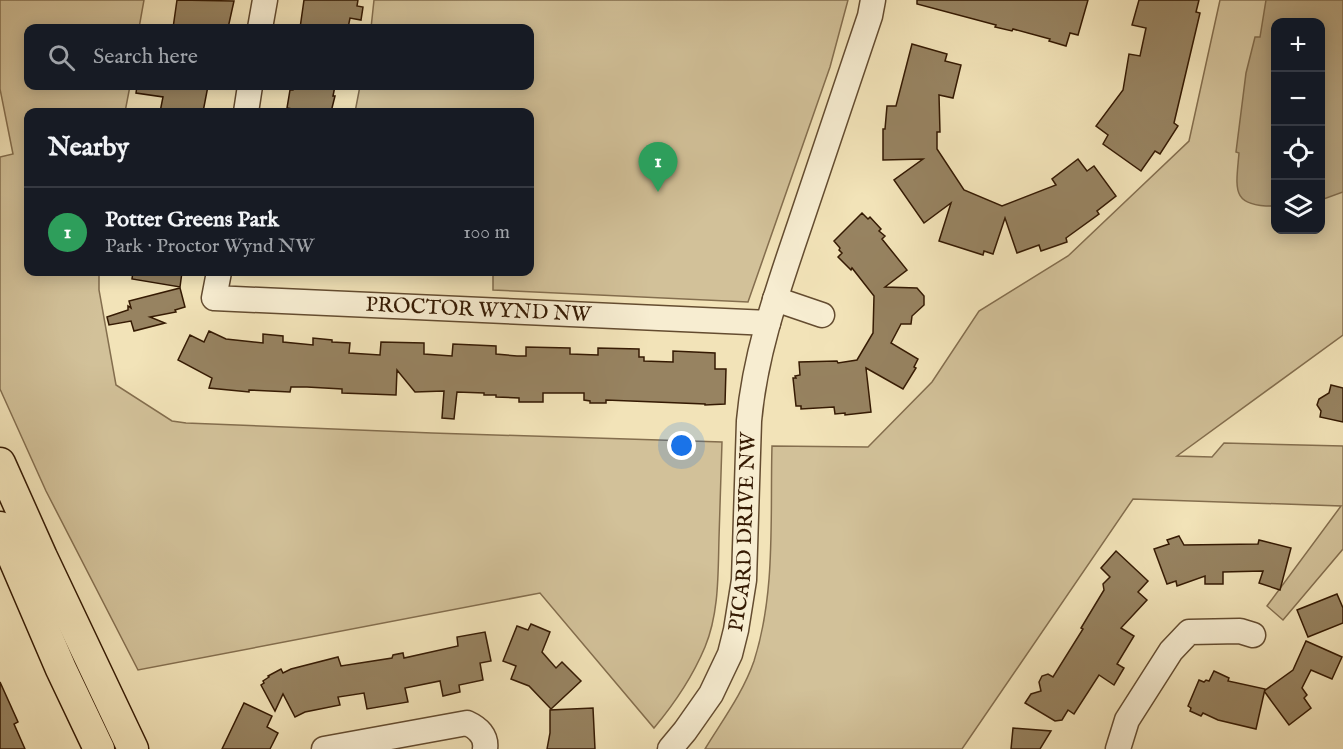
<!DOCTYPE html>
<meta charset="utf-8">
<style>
body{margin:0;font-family:"IM FELL English",serif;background:#242831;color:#f1f3f6}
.controls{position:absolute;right:18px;top:18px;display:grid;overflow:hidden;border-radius:12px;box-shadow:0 3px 15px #0003}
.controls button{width:54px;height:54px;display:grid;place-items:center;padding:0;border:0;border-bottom:2px solid #363941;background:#171b24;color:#f1f3f6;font:30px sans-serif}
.you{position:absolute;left:682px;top:446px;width:21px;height:21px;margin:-15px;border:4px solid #fff;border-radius:50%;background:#1a73e8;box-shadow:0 0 0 9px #1a73e833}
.badge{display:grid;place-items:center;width:39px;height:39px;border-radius:50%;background:#c59692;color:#fff;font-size:20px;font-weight:700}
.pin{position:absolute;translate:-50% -50px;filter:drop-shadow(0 2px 3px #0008)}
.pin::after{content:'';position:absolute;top:32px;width:21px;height:18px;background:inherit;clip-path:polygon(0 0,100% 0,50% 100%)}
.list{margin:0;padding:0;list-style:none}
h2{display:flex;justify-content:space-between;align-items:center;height:78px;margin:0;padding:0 24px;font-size:26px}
h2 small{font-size:20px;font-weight:400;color:#9ea1a6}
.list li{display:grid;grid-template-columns:39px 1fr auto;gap:18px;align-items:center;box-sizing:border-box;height:90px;padding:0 24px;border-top:2px solid #363941}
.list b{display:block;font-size:22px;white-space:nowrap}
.list p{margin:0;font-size:20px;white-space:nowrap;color:#9ea1a6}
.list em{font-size:20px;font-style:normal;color:#9ea1a6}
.icon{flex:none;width:33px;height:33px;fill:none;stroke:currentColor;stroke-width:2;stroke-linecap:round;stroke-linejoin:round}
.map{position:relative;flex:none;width:1343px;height:749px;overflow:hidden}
.search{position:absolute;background:#171b24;box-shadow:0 3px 15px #0003;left:24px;top:24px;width:510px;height:66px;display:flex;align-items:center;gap:15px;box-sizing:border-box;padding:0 21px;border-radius:12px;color:#9ea1a6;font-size:22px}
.panel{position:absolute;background:#171b24;box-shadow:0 3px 15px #0003;left:24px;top:108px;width:510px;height:168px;border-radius:12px}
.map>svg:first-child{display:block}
.green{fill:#d2c199;stroke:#846e4e;stroke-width:1.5;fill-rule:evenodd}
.water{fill:#b29f7a;stroke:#806a4a;stroke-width:1.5}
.building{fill:#978361;stroke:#351a03;stroke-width:1.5}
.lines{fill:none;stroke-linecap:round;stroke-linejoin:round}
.minor-casing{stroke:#644c30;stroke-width:27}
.major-casing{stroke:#351a03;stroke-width:33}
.minor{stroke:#f7edd1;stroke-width:24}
.major{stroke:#f2e3b8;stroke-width:30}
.labels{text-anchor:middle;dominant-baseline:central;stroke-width:4.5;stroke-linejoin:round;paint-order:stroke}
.street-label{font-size:21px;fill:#351a03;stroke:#f7edd1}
</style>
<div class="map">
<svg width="1343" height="749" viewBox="0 0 1343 749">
<rect width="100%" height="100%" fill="#f2e3b8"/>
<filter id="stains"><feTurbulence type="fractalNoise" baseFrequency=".00333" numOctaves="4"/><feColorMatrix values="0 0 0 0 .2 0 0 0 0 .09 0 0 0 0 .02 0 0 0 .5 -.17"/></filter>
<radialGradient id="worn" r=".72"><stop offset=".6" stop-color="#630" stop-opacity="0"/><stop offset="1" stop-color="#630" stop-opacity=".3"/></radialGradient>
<g class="green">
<path d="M0 0H144L139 28H28V86H130L125 112H28V272H99V290L116 385 172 421 186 423 432 433 722 442C721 474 720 506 719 538 718 575 719 613 705 647 692 678 675 703 654 728L540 593 138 670 46 491 0 389V157L13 154 0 89Z"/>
<polygon points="374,0 848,0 830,67 748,302 493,290 493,272 530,272 530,112 355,112 360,86 530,86 530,28 371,28"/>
<path d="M1220 0H1343V335L1177 456 1212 457 1224 443 1343 446V549L1283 620 1267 606 1341 506 1133 499 962 749H705C722 721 743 693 754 661 776 592 770 517 772 446L868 447 932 382 979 311 1068 256 1189 141ZM1276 22H1320V230H1276Z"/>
</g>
<path class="water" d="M1266 0H1343V192L1321 200 1320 22H1276L1275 206C1230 207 1236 189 1239 153L1236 152 1246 73 1255 37H1260Z"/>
<g class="building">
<polygon points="177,0 234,1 228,28 173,28"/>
<polygon points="304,0 358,0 357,6 363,7 361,20 350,18 348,28 300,28"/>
<polygon points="917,0 1088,0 1078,35 1070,33 1066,46 1049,41 1050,39 1013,29 1012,31 995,27 996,25 917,4"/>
<polygon points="1139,0 1199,0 1196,12 1200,13 1174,123 1178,126 1160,154 1155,151 1141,171 1103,144 1108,135 1096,126 1123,90 1129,54 1140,56 1146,28 1132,25"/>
<polygon points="912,44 947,54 945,61 961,65 953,98 939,95 940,132 937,132 937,149 964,190 1002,206 1056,185 1052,179 1078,159 1087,171 1094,166 1116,196 1097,211 1099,214 1066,238 1067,242 1041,251 1039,245 1017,253 1005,218 993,254 984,251 983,255 939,241 951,203 924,223 894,180 923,159 883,160 883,129 885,129 887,106 896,106"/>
<polygon points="137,86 208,86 203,112 160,112 163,97 136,93"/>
<polygon points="294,86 335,86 333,96 335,96 331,112 297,112 298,110 287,108 290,90 293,90"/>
<polygon points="862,213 868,219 870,217 881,229 879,231 885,236 882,239 907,270 885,287 917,288 924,296 924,305 912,316 911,324 901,324 891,343 918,359 914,367 916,368 903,389 866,368 871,412 845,415 845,413 835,414 834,407 801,409 801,406 796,406 793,378 796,378 795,376 800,375 799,362 837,361 838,363 857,360 873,333 874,296 852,268 851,270 838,257 842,253 839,250 840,248 834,241"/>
<polygon points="133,272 182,272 180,287 132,279"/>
<polygon points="180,288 185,307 175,310 176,312 150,317 165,323 134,331 131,321 109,325 107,317 128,310 128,306 131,308 129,301"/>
<polygon points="209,331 226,339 263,343 263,334 283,336 283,342 313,345 313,338 332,340 332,342 350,343 349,353 380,355 381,342 424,343 424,354 452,356 453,344 496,346 496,354 517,356 526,356 526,347 570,348 570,354 598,355 598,348 639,349 639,357 644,357 644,361 673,362 673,351 715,353 715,369 726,369 725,404 705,405 705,404 606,400 606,403 590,403 590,401 584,400 584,393 543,393 543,402 519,402 519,398 496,397 496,395 484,395 484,393 457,392 454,419 442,418 444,391 415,392 397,370 396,395 342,393 342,389 307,387 291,387 290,392 249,390 249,392 209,388 212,378 178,360 190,335 204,342"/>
<polygon points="1331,385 1343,388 1343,422 1320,417 1321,411 1317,405 1319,399 1329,393"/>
<polygon points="1179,536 1184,545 1258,544 1259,540 1291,548 1280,590 1259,583 1263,571 1223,572 1223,584 1205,584 1205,576 1177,586 1176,581 1167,584 1154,549 1169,544 1167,540"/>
<polygon points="1116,551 1148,581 1138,592 1147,600 1121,628 1134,636 1117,664 1124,668 1114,685 1099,675 1074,714 1068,710 1062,720 1055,721 1025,703 1031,694 1041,691 1039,682 1042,676 1048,674 1053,677 1083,629 1081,628 1104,590 1103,584 1110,577 1101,568"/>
<polygon points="1337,594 1343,608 1343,623 1308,637 1297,610"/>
<polygon points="531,624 550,632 542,652 556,668 562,662 581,681 551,709 529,686 511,679 516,666 503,661 517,626 528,630"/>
<polygon points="485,632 491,661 480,663 483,680 459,685 460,692 443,696 440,681 405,688 408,702 367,709 364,693 338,697 340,705 305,712 295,717 283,694 275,711 261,685 264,683 263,681 269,677 268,676 281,669 283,673 291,669 338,657 341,666 392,658 393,655 403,653 404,658 458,646 457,637"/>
<polygon points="1306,641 1342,657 1332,679 1311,670 1302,688 1307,695 1304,698 1311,708 1289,725 1264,691 1293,670"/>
<polygon points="1214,671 1229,678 1228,681 1265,689 1256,729 1218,720 1203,713 1201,716 1190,711 1191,708 1188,706 1199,680 1204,682 1206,680 1209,681"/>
<polygon points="0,682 18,722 14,724 25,749 0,749"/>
<polygon points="244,703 272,716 267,727 278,733 270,749 222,749"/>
<polygon points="593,708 595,749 547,749 550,733 550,710"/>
<polygon points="1013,728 1051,731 1040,749 1011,749"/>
</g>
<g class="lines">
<g class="minor-casing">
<g id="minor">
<polyline points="260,28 265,0"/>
<polyline points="246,112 250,86"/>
<path id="s1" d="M219 272 214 298 768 323"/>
<polyline points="775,299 822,315"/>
<path d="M324 749 467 723C478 728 487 736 485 749"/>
<path id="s2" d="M670 749 685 731 711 694 730 654 736 630 744 580 749 421C755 353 778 289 800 224 823 154 847 85 870 16L873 0"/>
<polyline points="1118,749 1127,720 1171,651 1189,632 1240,631 1253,635"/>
</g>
</g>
<g class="major-casing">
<g id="major">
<polyline points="0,463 42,557 133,749"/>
<polyline points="0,527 61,669 99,749"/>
</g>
</g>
<use href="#minor" class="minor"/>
<use href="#major" class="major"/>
</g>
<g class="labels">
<g class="street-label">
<text stroke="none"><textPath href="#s1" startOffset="291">PROCTOR WYND NW</textPath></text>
<text stroke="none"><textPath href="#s2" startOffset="236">PICARD DRIVE NW</textPath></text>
</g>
</g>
<rect width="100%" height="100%" filter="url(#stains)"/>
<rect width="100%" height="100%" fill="url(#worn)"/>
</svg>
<div class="controls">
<button>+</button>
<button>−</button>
<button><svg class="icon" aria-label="locate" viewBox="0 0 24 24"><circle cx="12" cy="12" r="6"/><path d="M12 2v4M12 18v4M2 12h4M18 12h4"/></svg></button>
<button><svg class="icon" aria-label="layers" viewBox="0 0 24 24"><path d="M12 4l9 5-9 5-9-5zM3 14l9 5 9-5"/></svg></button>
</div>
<div class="you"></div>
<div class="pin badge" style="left:658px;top:192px;background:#2e9e5b">1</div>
<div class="search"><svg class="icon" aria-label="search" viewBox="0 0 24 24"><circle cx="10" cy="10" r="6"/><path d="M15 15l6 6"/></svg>Search here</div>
<section class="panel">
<h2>Nearby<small></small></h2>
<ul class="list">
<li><span class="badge" style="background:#2e9e5b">1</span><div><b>Potter Greens Park</b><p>Park · Proctor Wynd NW</p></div><em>100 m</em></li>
</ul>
</section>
</div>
